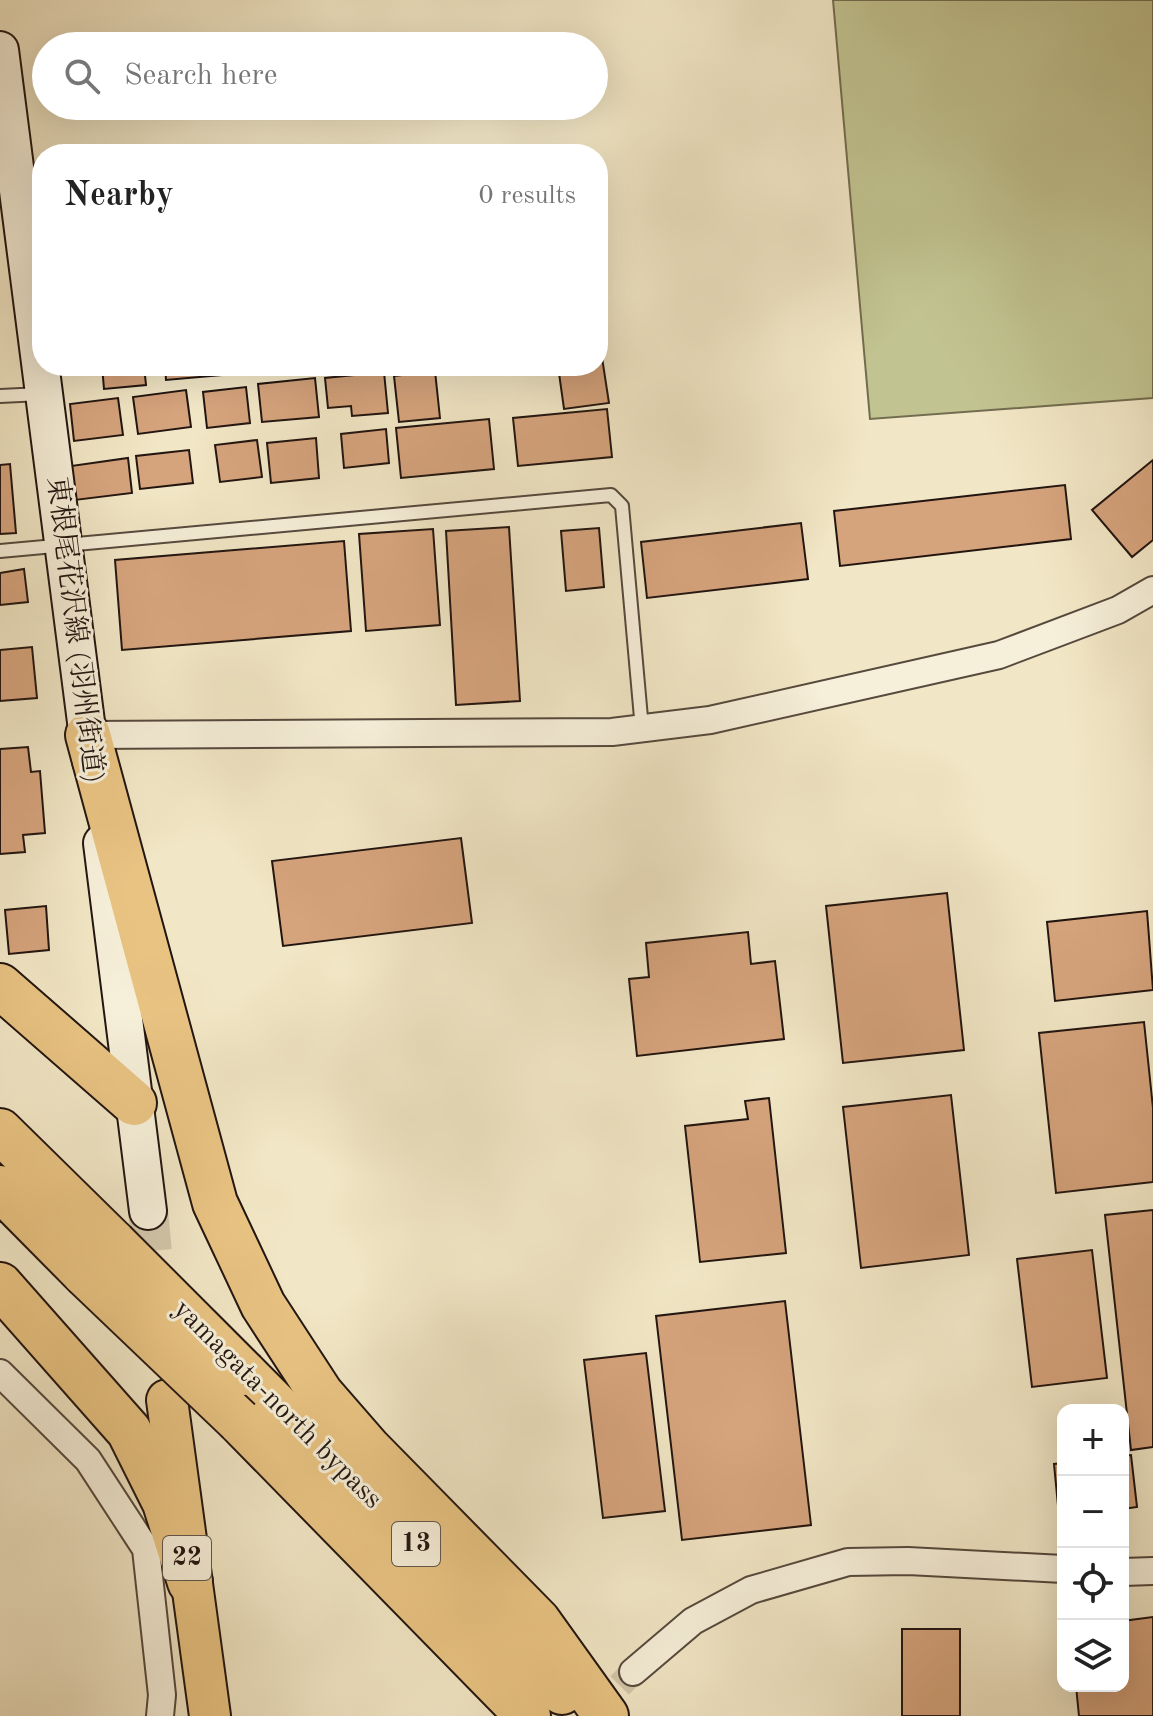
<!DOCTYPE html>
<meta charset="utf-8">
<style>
body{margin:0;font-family:"Old Standard TT","Noto Serif JP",serif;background:#f6f6f6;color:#222}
.controls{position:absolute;right:24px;bottom:24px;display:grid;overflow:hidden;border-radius:16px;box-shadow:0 8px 32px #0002}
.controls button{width:72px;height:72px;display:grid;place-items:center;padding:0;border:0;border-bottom:2px solid #e0e0e0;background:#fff;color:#222;font:40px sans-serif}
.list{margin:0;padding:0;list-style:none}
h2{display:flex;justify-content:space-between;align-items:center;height:104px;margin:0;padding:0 32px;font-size:34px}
h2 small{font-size:26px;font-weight:400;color:#767676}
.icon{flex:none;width:44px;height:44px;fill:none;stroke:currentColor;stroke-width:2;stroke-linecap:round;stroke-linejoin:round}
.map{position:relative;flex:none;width:1153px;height:1716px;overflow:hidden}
.search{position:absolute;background:#fff;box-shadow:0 8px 32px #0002;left:32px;top:32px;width:576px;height:88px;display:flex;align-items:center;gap:20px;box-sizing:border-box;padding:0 28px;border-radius:44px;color:#767676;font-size:30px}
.panel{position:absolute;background:#fff;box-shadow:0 8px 32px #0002;left:32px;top:144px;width:576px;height:232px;border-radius:32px}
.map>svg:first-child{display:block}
.green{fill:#c1c390;stroke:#726c50;stroke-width:2}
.building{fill:#d5a37c;stroke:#221510;stroke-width:2}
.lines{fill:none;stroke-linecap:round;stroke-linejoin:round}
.street-tunnel{stroke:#d2c7aa;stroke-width:26;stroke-dasharray:26 13;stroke-linecap:butt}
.primary-tunnel{stroke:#d2c7aa;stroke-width:40;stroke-dasharray:40 20;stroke-linecap:butt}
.lane-casing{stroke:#56493d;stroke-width:16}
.street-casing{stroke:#56493d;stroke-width:30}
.secondary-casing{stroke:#221510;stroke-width:40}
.primary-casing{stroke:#221510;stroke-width:44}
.highway-casing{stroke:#221510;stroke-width:48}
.lane{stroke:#f6efd9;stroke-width:12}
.street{stroke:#f6efd9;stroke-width:26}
.secondary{stroke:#f6efd9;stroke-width:36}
.primary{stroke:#e8c382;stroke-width:40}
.highway{stroke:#e8c382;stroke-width:44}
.highway-bridge-casing{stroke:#221510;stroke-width:48;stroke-linecap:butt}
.highway-bridge{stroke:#e8c382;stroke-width:44}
.labels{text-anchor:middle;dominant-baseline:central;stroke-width:6;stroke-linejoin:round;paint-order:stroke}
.shield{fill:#f6efd9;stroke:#62564c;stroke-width:2}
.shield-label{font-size:26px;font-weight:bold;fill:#221510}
.street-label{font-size:28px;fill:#221510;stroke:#f6efd9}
</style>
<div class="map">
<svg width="1153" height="1716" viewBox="0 0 1153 1716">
<rect width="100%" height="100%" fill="#f1e6c5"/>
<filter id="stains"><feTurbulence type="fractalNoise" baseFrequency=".0025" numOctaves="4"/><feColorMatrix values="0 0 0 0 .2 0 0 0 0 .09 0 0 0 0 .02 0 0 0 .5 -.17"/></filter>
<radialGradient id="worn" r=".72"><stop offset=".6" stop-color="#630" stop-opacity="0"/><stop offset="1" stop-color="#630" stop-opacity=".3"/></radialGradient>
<polygon class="green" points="833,0 1153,0 1153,398 870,419"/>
<g class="building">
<polygon points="601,351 609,403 564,409 558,366 598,366 598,352"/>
<polygon points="102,366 144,366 146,385 104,389"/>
<polygon points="165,366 243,366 244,373 166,380"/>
<polygon points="255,366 306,366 306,367 256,372"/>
<polygon points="435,371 440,418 399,422 394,376"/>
<polygon points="384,372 388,413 352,416 351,406 328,408 325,378"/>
<polygon points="315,378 319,417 262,422 258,384"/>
<polygon points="246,387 250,423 207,428 203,392"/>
<polygon points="186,390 191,427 138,434 133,397"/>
<polygon points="118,398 123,435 74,441 70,404"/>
<polygon points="607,409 612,457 518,466 513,418"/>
<polygon points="489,419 494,469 401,478 396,428"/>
<polygon points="386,429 389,463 344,468 341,434"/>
<polygon points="316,438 319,478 271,483 267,443"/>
<polygon points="257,440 262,477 220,482 215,445"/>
<polygon points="189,450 193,483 140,489 136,456"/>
<polygon points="128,458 132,493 75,500 71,466"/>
<polygon points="1153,460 1153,540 1132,557 1092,510"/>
<polygon points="10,464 16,533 0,534 0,465"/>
<polygon points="1065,485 1071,539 840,566 834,511"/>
<polygon points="801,523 808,579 647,598 641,542"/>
<polygon points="509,527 520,701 456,705 446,531"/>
<polygon points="599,528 604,587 566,591 561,531"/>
<polygon points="433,529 440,625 366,631 359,534"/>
<polygon points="344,541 351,631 122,650 115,560"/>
<polygon points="24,569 28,602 0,605 0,573"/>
<polygon points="32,647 37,698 0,701 0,650"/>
<polygon points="28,747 31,772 40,771 45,833 23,835 25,852 0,854 0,749"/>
<polygon points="461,838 472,923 283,946 272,861"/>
<polygon points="947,893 964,1050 843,1063 826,906"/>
<polygon points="46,906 49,950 9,954 5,910"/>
<polygon points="1147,911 1153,990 1055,1001 1047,922"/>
<polygon points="748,932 751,964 775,961 784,1039 637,1056 629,979 649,977 646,943"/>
<polygon points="1144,1022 1153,1108 1153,1182 1056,1193 1039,1033"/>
<polygon points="951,1095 969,1255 861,1268 843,1107"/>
<polygon points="769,1098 786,1253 700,1262 685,1126 748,1119 745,1101"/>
<polygon points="1153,1210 1153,1447 1131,1450 1105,1215"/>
<polygon points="1092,1250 1107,1378 1032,1387 1017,1259"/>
<polygon points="785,1301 811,1525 682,1540 656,1316"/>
<polygon points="646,1353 665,1511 603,1518 584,1360"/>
<polygon points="1131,1455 1137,1507 1123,1509 1123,1456"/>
<polygon points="1063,1463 1063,1515 1059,1516 1054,1464"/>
<polygon points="1153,1617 1153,1716 1079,1716 1076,1686 1123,1686 1123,1621"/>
<rect x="902" y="1629" width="58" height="87"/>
</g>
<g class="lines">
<polyline class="street-tunnel" points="592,1713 633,1672"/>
<polyline class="primary-tunnel" points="148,1211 157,1304"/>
<g class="lane-casing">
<g id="lane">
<polyline points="0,396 41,394"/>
<polyline points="0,551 611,495 622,506 642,729"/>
</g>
</g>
<g class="street-casing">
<g id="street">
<polyline points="88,735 612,732 710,720 999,655 1118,610 1153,590"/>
<polyline points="0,1373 88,1460 146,1549 162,1695 160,1716"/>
<polyline points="1123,1572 1153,1571"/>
<polyline points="633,1672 693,1621 751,1590 848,1562 908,1561 1063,1569"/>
</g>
</g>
<g class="secondary-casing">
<g id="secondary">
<polyline points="0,50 91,761"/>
<polyline points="102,843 148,1211"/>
</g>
</g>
<g class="primary-casing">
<polyline id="primary" points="167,1400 210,1716"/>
</g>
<g class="highway-casing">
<g id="highway">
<polyline points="88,735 215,1203 263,1305 321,1394 368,1448 538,1621 606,1716"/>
<polyline points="0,986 134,1103"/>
<polyline points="0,1131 114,1243"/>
<polyline points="0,1188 85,1274"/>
<polyline points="0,1285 129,1431 165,1503 190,1582"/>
<polyline points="244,1373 562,1692"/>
<polyline points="239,1421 528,1716"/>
</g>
</g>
<use href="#lane" class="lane"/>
<use href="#street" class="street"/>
<use href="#secondary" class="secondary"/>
<use href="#primary" class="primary"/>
<use href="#highway" class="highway"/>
<g class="highway-bridge-casing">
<g id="highway-bridge">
<polyline points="114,1243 244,1373"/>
<polyline points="85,1274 239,1421"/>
</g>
</g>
<use href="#highway-bridge" class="highway-bridge"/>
</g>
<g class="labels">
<g class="shield">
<rect x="392" y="1522" width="48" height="44" rx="6"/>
<rect x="163" y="1536" width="48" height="44" rx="6"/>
</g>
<g class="shield-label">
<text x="416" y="1544">13</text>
<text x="187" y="1558">22</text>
</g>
<g class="street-label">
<text transform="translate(74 630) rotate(83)">東根尾花沢線 (羽州街道)</text>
<text transform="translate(277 1405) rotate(45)">yamagata-north bypass</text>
</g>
</g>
<rect width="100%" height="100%" filter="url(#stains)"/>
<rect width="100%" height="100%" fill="url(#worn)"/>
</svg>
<div class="controls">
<button>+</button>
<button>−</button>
<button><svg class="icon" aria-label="locate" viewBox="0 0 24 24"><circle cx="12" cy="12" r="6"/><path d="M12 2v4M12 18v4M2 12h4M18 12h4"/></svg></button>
<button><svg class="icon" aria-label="layers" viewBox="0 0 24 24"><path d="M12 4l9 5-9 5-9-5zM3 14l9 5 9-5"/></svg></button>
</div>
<div class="search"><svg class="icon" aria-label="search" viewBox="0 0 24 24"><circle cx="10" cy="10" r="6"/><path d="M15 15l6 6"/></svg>Search here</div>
<section class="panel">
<h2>Nearby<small>0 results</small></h2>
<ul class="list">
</ul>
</section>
</div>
